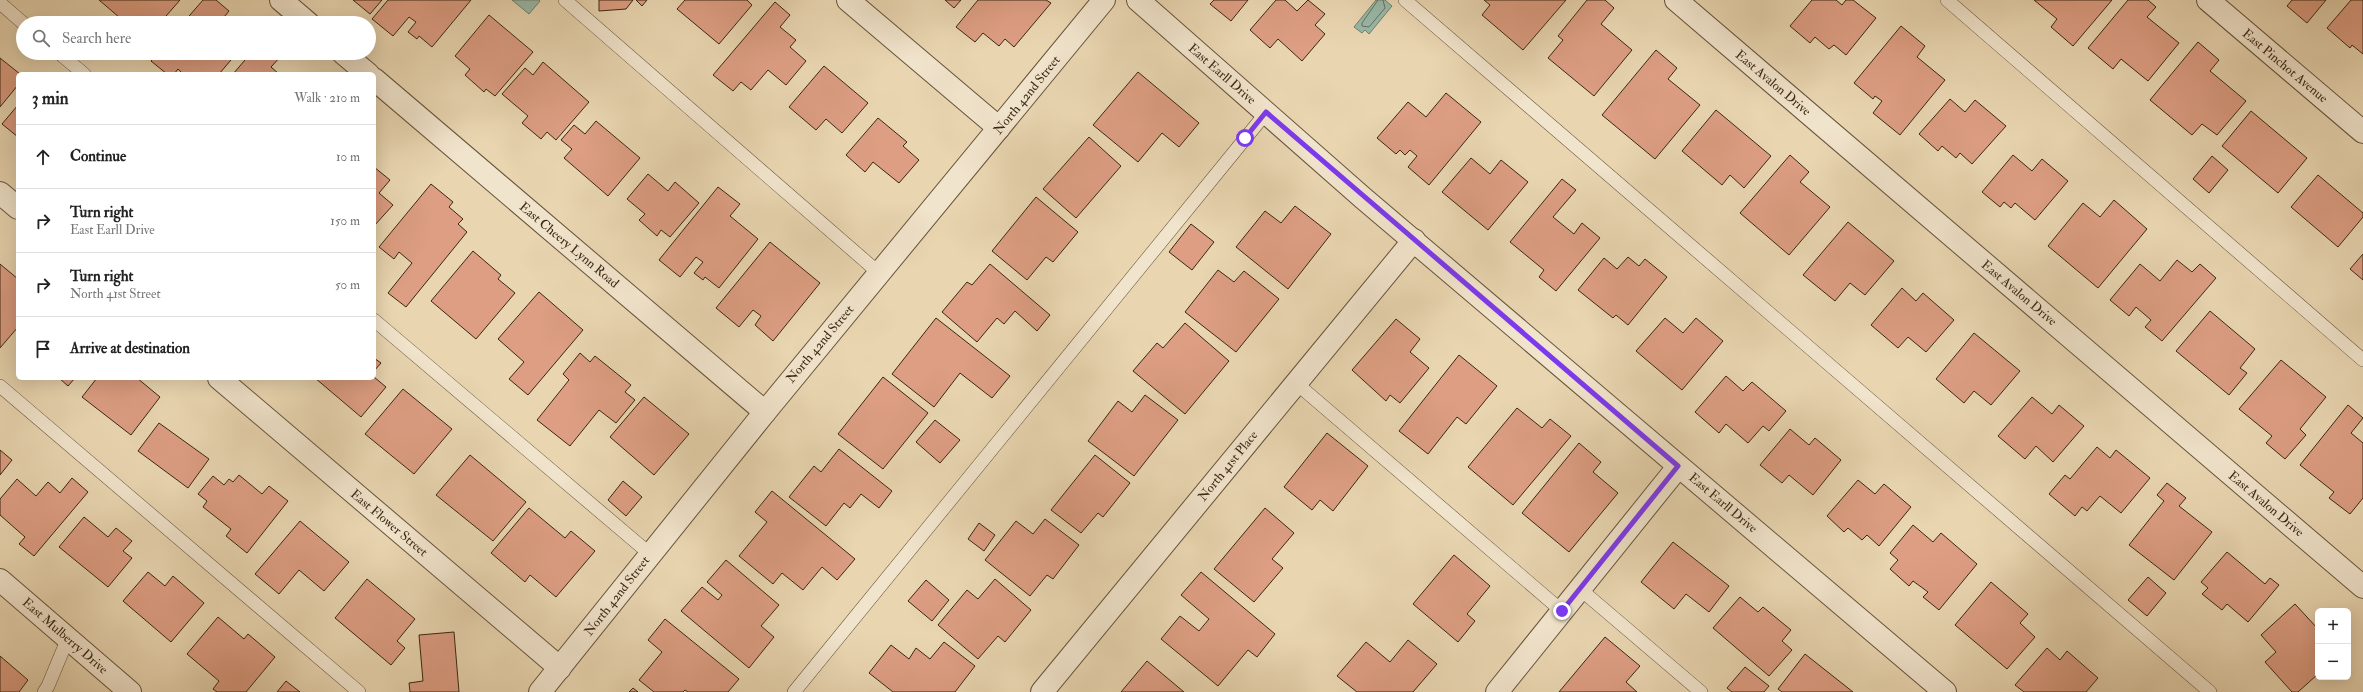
<!DOCTYPE html>
<meta charset="utf-8">
<style>
body{margin:0;font-family:"IM FELL Double Pica",serif;background:#f2f2f2;color:#222}
.controls{position:absolute;right:12px;bottom:12px;display:grid;overflow:hidden;border-radius:6px;box-shadow:0 4px 16px #0002}
.controls button{width:36px;height:36px;display:grid;place-items:center;padding:0;border:0;border-bottom:1px solid #e0e0e0;background:#fff;color:#222;font:20px sans-serif}
.stop{position:absolute;width:12px;height:12px;margin:-9px;border:3px solid #7c3aed;border-radius:50%;background:#fff}
.stop.end{background:#7c3aed;border-color:#fff;box-shadow:0 1px 4px #0008}
.list{margin:0;padding:0;list-style:none}
h2{display:flex;justify-content:space-between;align-items:center;height:52px;margin:0;padding:0 16px;font-size:17px}
h2 small{font-size:13px;font-weight:400;color:#767676}
.list li{display:grid;grid-template-columns:26px 1fr auto;gap:12px;align-items:center;box-sizing:border-box;height:64px;padding:0 16px;border-top:1px solid #e0e0e0}
.list b{display:block;font-size:15px;white-space:nowrap}
.list p{margin:0;font-size:13px;white-space:nowrap;color:#767676}
.list em{font-size:13px;font-style:normal;color:#767676}
.icon{flex:none;width:22px;height:22px;fill:none;stroke:currentColor;stroke-width:2;stroke-linecap:round;stroke-linejoin:round}
.map{position:relative;flex:none;width:2363px;height:692px;overflow:hidden}
.search{position:absolute;background:#fff;box-shadow:0 4px 16px #0002;left:16px;top:16px;width:360px;height:44px;display:flex;align-items:center;gap:10px;box-sizing:border-box;padding:0 14px;border-radius:22px;color:#767676;font-size:15px}
.panel{position:absolute;background:#fff;box-shadow:0 4px 16px #0002;left:16px;top:72px;width:360px;height:308px;border-radius:6px}
.map>svg:first-child{display:block}
.water{fill:#98b9a9;stroke:#727f6d}
.lines{fill:none;stroke-linecap:round;stroke-linejoin:round}
.shore{stroke:#69705e;stroke-width:1}
.building{fill:#dd9e83;stroke:#3a2713}
.service-casing{stroke:#66533a;stroke-width:14}
.minor-casing{stroke:#66533a;stroke-width:24}
.service{stroke:#f1e4cc;stroke-width:13}
.minor{stroke:#f1e4cc;stroke-width:22}
.route{stroke:#7c3aed;stroke-width:5}
.labels{text-anchor:middle;dominant-baseline:central;stroke-width:4;stroke-linejoin:round;paint-order:stroke}
.street-label{font-size:13px;fill:#3a2713;stroke:#f1e4cc}
</style>
<div class="map">
<svg width="2363" height="692" viewBox="0 0 2363 692">
<rect width="100%" height="100%" fill="#e9d6b1"/>
<filter id="stains"><feTurbulence type="fractalNoise" baseFrequency=".005" numOctaves="4"/><feColorMatrix values="0 0 0 0 .2 0 0 0 0 .09 0 0 0 0 .02 0 0 0 .5 -.17"/></filter>
<radialGradient id="worn" r=".72"><stop offset=".6" stop-color="#630" stop-opacity="0"/><stop offset="1" stop-color="#630" stop-opacity=".3"/></radialGradient>
<g class="water">
<polygon points="512,0 539,0 540,1 529,14"/>
<polygon points="1376,0 1385,0 1392,6 1369,34 1365,30 1362,33 1354,27"/>
</g>
<g class="lines">
<polyline class="shore" points="1378,0 1362,23 1362,26 1369,27 1385,8 1383,0"/>
</g>
<g class="building">
<polygon points="99,0 180,0 160,23 126,23"/>
<polygon points="203,0 216,0 229,11 220,22 221,23 183,23"/>
<polygon points="353,0 382,0 370,14"/>
<polygon points="388,0 471,0 432,47 419,36 417,39 408,32 416,22 409,17 393,36 372,19"/>
<polygon points="599,0 633,0 626,9 599,11"/>
<polygon points="636,0 647,0 642,6"/>
<polygon points="685,0 747,0 752,5 719,44 677,9"/>
<polygon points="945,0 961,0 954,8"/>
<polygon points="978,0 1046,0 1051,3 1014,47 1005,39 999,46 983,33 975,42 956,27"/>
<polygon points="1214,0 1248,0 1231,21 1210,4"/>
<polygon points="1276,0 1285,0 1297,11 1308,0 1325,14 1315,25 1325,34 1302,61 1278,39 1270,48 1250,30"/>
<polygon points="1484,0 1566,0 1523,50 1482,15 1490,5"/>
<polygon points="1587,0 1605,0 1614,8 1601,24 1632,50 1594,96 1548,58 1563,40 1558,36"/>
<polygon points="1812,0 1836,0 1842,5 1846,0 1853,0 1876,18 1846,55 1834,45 1829,49 1815,37 1810,43 1790,26"/>
<polygon points="2034,0 2112,0 2073,46 2051,27 2057,19"/>
<polygon points="2128,0 2148,0 2156,7 2147,17 2179,43 2148,81 2121,59 2113,69 2088,48"/>
<polygon points="2292,0 2326,0 2307,23 2287,6"/>
<polygon points="2351,0 2363,0 2363,54 2352,45 2350,48 2327,28"/>
<polygon points="775,2 790,15 780,27 796,40 790,47 806,61 786,85 768,70 751,90 741,82 733,91 713,75"/>
<polygon points="489,15 533,52 495,96 486,89 484,92 465,75 470,69 455,56"/>
<polygon points="1901,26 1925,46 1917,57 1945,80 1900,135 1873,113 1882,101 1875,96 1873,99 1854,83"/>
<polygon points="2198,42 2219,60 2210,71 2246,101 2217,135 2202,124 2192,135 2150,100"/>
<polygon points="1656,50 1677,68 1668,79 1700,105 1655,159 1602,115"/>
<polygon points="158,53 237,53 219,74 183,74 178,69 174,74 167,74 151,61"/>
<polygon points="251,53 280,53 282,55 271,67 279,74 233,74"/>
<polygon points="0,58 20,74 18,85 0,107"/>
<polygon points="543,62 589,102 556,140 547,132 541,139 522,123 528,116 502,94 525,68 533,75"/>
<polygon points="824,66 868,103 842,133 826,119 816,130 789,107"/>
<polygon points="1138,72 1199,123 1179,147 1162,133 1138,162 1093,125"/>
<polygon points="1446,93 1481,122 1429,185 1408,167 1417,156 1410,150 1405,155 1400,150 1396,154 1377,138 1408,102 1426,117"/>
<polygon points="1950,99 1965,112 1975,100 2006,126 1972,164 1960,153 1956,158 1942,146 1938,151 1919,134"/>
<polygon points="18,105 18,137 2,124"/>
<polygon points="1716,110 1771,156 1744,188 1730,175 1722,185 1682,151"/>
<polygon points="2251,111 2307,158 2278,193 2222,146"/>
<polygon points="878,118 907,142 903,146 919,160 899,183 873,162 865,172 846,155"/>
<polygon points="596,121 640,158 608,196 564,158 572,149 561,140 574,125 585,134"/>
<polygon points="1089,137 1121,166 1076,218 1043,189"/>
<polygon points="1790,155 1809,172 1800,182 1830,207 1789,255 1740,213"/>
<polygon points="2013,155 2032,171 2042,159 2068,181 2035,220 2015,203 2011,208 2004,202 2000,207 1982,192"/>
<polygon points="2212,156 2228,170 2209,193 2193,179"/>
<polygon points="1471,158 1490,174 1501,160 1528,182 1488,230 1442,192"/>
<polygon points="374,167 390,180 379,193 393,205 374,226"/>
<polygon points="648,174 668,191 675,182 699,203 670,237 661,230 657,236 639,220 645,214 627,199"/>
<polygon points="2318,175 2363,213 2363,217 2338,247 2291,207"/>
<polygon points="1562,179 1576,190 1553,217 1574,234 1582,223 1600,238 1556,291 1539,277 1544,270 1510,242"/>
<polygon points="431,184 453,202 449,207 463,219 458,224 467,232 406,307 388,293 412,263 399,252 394,259 379,247"/>
<polygon points="718,187 740,204 730,216 758,239 719,288 705,277 703,280 694,273 703,262 696,257 680,277 659,260"/>
<polygon points="1036,197 1078,232 1053,262 1046,257 1027,280 992,251"/>
<polygon points="2114,200 2147,229 2098,288 2048,246 2083,203 2100,217"/>
<polygon points="1295,206 1331,234 1288,289 1236,247 1265,211 1281,223"/>
<polygon points="1848,222 1894,261 1865,295 1850,283 1835,301 1803,275"/>
<polygon points="1191,224 1214,242 1192,270 1169,252"/>
<polygon points="770,242 820,283 773,341 755,325 761,316 753,310 739,327 716,308"/>
<polygon points="473,251 501,275 498,279 515,293 476,339 431,301"/>
<polygon points="2363,254 2363,280 2350,269"/>
<polygon points="1628,257 1639,266 1645,259 1667,277 1628,325 1616,315 1613,318 1578,290 1604,258 1617,269"/>
<polygon points="2177,260 2192,272 2200,264 2216,278 2162,341 2145,327 2151,320 2136,307 2129,316 2110,300 2140,264 2160,281"/>
<polygon points="0,264 18,279 18,327 0,348"/>
<polygon points="990,264 1050,315 1037,331 1015,311 1004,324 997,318 977,342 942,312 967,282 972,285"/>
<polygon points="1218,270 1234,282 1244,271 1279,299 1236,352 1185,312"/>
<polygon points="1902,288 1916,301 1923,293 1954,320 1926,352 1908,337 1898,348 1871,325"/>
<polygon points="539,292 583,330 528,395 509,379 524,362 498,339"/>
<polygon points="2210,311 2255,349 2240,368 2247,373 2229,395 2176,351"/>
<polygon points="936,318 1010,376 992,398 960,373 934,407 892,374"/>
<polygon points="1665,318 1683,333 1696,318 1723,341 1682,390 1636,351"/>
<polygon points="1396,319 1420,339 1410,352 1429,368 1400,403 1390,395 1386,401 1352,370"/>
<polygon points="1185,323 1229,361 1185,414 1133,371 1157,343 1163,348"/>
<polygon points="1974,333 2020,371 1991,405 1974,391 1964,403 1936,379"/>
<polygon points="580,353 590,362 595,356 631,385 625,392 635,400 616,423 599,410 570,446 537,420 569,380 563,374"/>
<polygon points="1459,355 1497,386 1466,424 1457,417 1428,454 1399,431"/>
<polygon points="374,358 381,363 374,371"/>
<polygon points="2281,360 2326,397 2300,429 2306,435 2285,459 2266,443 2272,436 2239,409"/>
<polygon points="1726,376 1743,391 1752,382 1786,411 1769,431 1763,426 1748,443 1726,424 1719,433 1695,412"/>
<polygon points="374,377 386,387 361,417 315,378"/>
<polygon points="883,377 928,413 883,469 838,434"/>
<polygon points="59,378 75,378 68,386"/>
<polygon points="97,378 137,378 160,397 131,435 82,397"/>
<polygon points="403,389 452,429 414,474 365,434"/>
<polygon points="1145,395 1178,420 1134,476 1088,441 1118,401 1132,412"/>
<polygon points="644,397 689,434 654,475 610,437"/>
<polygon points="2032,397 2052,414 2059,405 2084,426 2053,462 2036,446 2025,459 1998,436"/>
<polygon points="2348,405 2363,418 2351,433 2363,443 2363,498 2350,514 2329,498 2334,492 2300,465"/>
<polygon points="1517,408 1542,428 1550,419 1571,436 1513,505 1468,467"/>
<polygon points="935,420 960,440 940,463 916,442"/>
<polygon points="159,423 209,459 188,488 138,451"/>
<polygon points="1790,429 1809,445 1815,438 1841,460 1813,495 1789,475 1782,483 1760,465"/>
<polygon points="1327,433 1368,466 1333,511 1320,500 1312,510 1284,487"/>
<polygon points="1579,443 1601,462 1593,472 1618,493 1569,552 1522,513"/>
<polygon points="2097,447 2110,458 2116,450 2150,478 2121,513 2100,496 2087,511 2082,507 2075,516 2049,494 2065,475 2070,479"/>
<polygon points="839,449 892,491 879,508 861,494 850,508 844,503 826,526 789,497 814,466 821,472"/>
<polygon points="0,450 12,460 0,475"/>
<polygon points="470,455 526,502 493,541 436,495"/>
<polygon points="1095,455 1130,483 1103,517 1098,513 1081,533 1051,510"/>
<polygon points="239,475 262,494 269,486 288,501 247,553 226,536 231,529 203,507 207,501 198,494 213,476 224,485 229,479 233,482"/>
<polygon points="72,478 88,492 34,556 19,544 25,537 0,515 0,499 17,479 36,496 48,482 60,493"/>
<polygon points="1858,480 1875,494 1884,484 1911,507 1879,546 1867,535 1862,540 1848,528 1844,532 1827,516"/>
<polygon points="623,481 642,497 626,516 608,500"/>
<polygon points="2167,483 2186,498 2179,506 2212,532 2174,580 2129,545 2164,501 2157,495"/>
<polygon points="772,491 855,559 837,580 822,567 803,590 782,573 773,584 739,556 767,522 755,512"/>
<polygon points="529,508 565,538 571,531 595,551 556,597 530,575 525,582 491,553"/>
<polygon points="1265,508 1294,533 1272,559 1283,568 1254,602 1214,569"/>
<polygon points="84,517 108,537 116,528 132,541 123,551 132,558 108,587 59,547"/>
<polygon points="1045,519 1079,545 1053,579 1047,575 1030,596 985,560 1016,521 1033,534"/>
<polygon points="300,521 349,562 324,591 299,570 279,594 255,574"/>
<polygon points="979,523 995,535 984,551 968,539"/>
<polygon points="1913,525 1933,542 1941,533 1977,564 1939,610 1923,597 1928,592 1913,581 1909,586 1890,569 1898,560 1890,553"/>
<polygon points="1673,542 1729,586 1709,612 1686,594 1674,609 1641,582"/>
<polygon points="2227,552 2265,584 2270,578 2279,585 2248,622 2227,604 2222,610 2202,594 2208,588 2201,582"/>
<polygon points="1454,555 1490,586 1467,614 1475,621 1458,642 1413,604"/>
<polygon points="726,560 779,605 761,626 774,637 749,668 681,611 702,587 718,600 722,595 707,582"/>
<polygon points="148,572 165,586 173,576 204,603 171,642 123,601"/>
<polygon points="1201,572 1275,634 1257,657 1248,650 1218,686 1161,639 1180,616 1199,631 1209,619 1181,595"/>
<polygon points="2148,577 2166,593 2147,616 2128,600"/>
<polygon points="367,579 415,619 397,641 405,648 391,665 335,618"/>
<polygon points="995,579 1031,610 1005,642 998,636 978,659 938,625 967,590 978,599"/>
<polygon points="926,580 949,600 932,621 908,601"/>
<polygon points="1991,582 2028,614 2020,623 2035,637 2007,669 1955,625"/>
<polygon points="1740,597 1758,612 1763,607 1791,630 1782,641 1792,650 1769,676 1713,628"/>
<polygon points="2295,604 2318,629 2318,674 2298,692 2292,692 2265,662 2276,652 2261,635"/>
<polygon points="218,617 244,639 248,634 275,657 246,692 217,692 213,689 219,681 187,654"/>
<polygon points="665,619 739,679 728,692 688,692 685,690 683,692 654,692 639,680 662,652 648,640"/>
<polygon points="454,632 459,692 410,692 409,683 423,681 419,635"/>
<polygon points="1605,637 1640,666 1626,682 1637,692 1559,692"/>
<polygon points="1408,640 1437,664 1413,692 1357,692 1337,676 1366,642 1390,662"/>
<polygon points="944,642 975,666 955,692 893,692 869,673 891,645 909,659 916,648 930,659"/>
<polygon points="2047,648 2060,660 2067,651 2098,678 2086,692 2024,692 2015,685"/>
<polygon points="1805,654 1853,692 1782,692 1778,689"/>
<polygon points="0,656 28,680 19,692 0,692"/>
<polygon points="1147,661 1184,692 1121,692"/>
<polygon points="1745,667 1769,686 1764,692 1732,692 1727,688"/>
<polygon points="286,681 300,692 277,692"/>
<polygon points="633,688 638,692 629,692"/>
</g>
<g class="lines">
<g class="service-casing">
<g id="service">
<polyline points="565,0 879,273"/>
<polyline points="1405,0 2210,692"/>
<polyline points="1947,0 2363,360"/>
<polyline points="0,3 23,23"/>
<polyline points="59,53 84,74"/>
<polyline points="374,320 650,554"/>
<polyline points="1296,383 1562,611"/>
<polyline points="0,386 359,692"/>
<polyline points="1580,589 1701,692"/>
<polyline points="44,692 48,686 68,638"/>
<polyline points="794,692 1266,113"/>
</g>
</g>
<g class="minor-casing">
<g id="minor">
<polyline points="281,0 308,23"/>
<polyline points="848,0 999,128"/>
<polyline points="1138,0 1363,198 1945,692"/>
<polyline points="1676,0 2363,587"/>
<polyline points="2208,0 2363,132"/>
<polyline points="343,53 368,74"/>
<polyline points="374,79 765,412"/>
<polyline points="0,193 18,208"/>
<polyline points="219,378 560,668"/>
<polyline points="0,580 130,692"/>
<polyline points="540,692 765,412 1104,0"/>
<polyline points="1042,692 1414,240"/>
<polyline points="1497,692 1678,467"/>
</g>
</g>
<use href="#service" class="service"/>
<use href="#minor" class="minor"/>
</g>
<g class="lines">
<polyline class="route" points="1245,138 1266,112 1678,466 1562,611"/>
</g>
<g class="labels">
<g class="street-label">
<text transform="translate(2285 66) rotate(40)">East Pinchot Avenue</text>
<text transform="translate(1222 74) rotate(41)">East Earll Drive</text>
<text transform="translate(1773 83) rotate(40)">East Avalon Drive</text>
<text transform="translate(1027 95) rotate(-51)">North 42nd Street</text>
<text transform="translate(569 245) rotate(40)">East Cheery Lynn Road</text>
<text transform="translate(2019 293) rotate(40)">East Avalon Drive</text>
<text transform="translate(820 344) rotate(-50)">North 42nd Street</text>
<text transform="translate(1228 466) rotate(-51)">North 41st Place</text>
<text transform="translate(1723 503) rotate(40)">East Earll Drive</text>
<text transform="translate(2266 504) rotate(40)">East Avalon Drive</text>
<text transform="translate(389 523) rotate(40)">East Flower Street</text>
<text transform="translate(617 596) rotate(-52)">North 42nd Street</text>
<text transform="translate(65 636) rotate(41)">East Mulberry Drive</text>
</g>
</g>
<rect width="100%" height="100%" filter="url(#stains)"/>
<rect width="100%" height="100%" fill="url(#worn)"/>
</svg>
<div class="controls">
<button>+</button>
<button>−</button>
</div>
<div class="stop" style="left:1245px;top:138px"></div>
<div class="stop end" style="left:1562px;top:611px"></div>
<div class="search"><svg class="icon" aria-label="search" viewBox="0 0 24 24"><circle cx="10" cy="10" r="6"/><path d="M15 15l6 6"/></svg>Search here</div>
<section class="panel">
<h2>3 min<small>Walk · 210 m</small></h2>
<ul class="list">
<li><svg class="icon" aria-label="ahead" viewBox="0 0 24 24"><path d="M12 20V5M6 11l6-6 6 6"/></svg><div><b>Continue</b></div><em>10 m</em></li>
<li><svg class="icon" aria-label="right" viewBox="0 0 24 24"><path d="M7 20v-9h11M14 6l5 5-5 5"/></svg><div><b>Turn right</b><p>East Earll Drive</p></div><em>150 m</em></li>
<li><svg class="icon" aria-label="right" viewBox="0 0 24 24"><path d="M7 20v-9h11M14 6l5 5-5 5"/></svg><div><b>Turn right</b><p>North 41st Street</p></div><em>50 m</em></li>
<li><svg class="icon" aria-label="arrive" viewBox="0 0 24 24"><path d="M6 21V4h12l-3 4 3 4H6"/></svg><div><b>Arrive at destination</b></div></li>
</ul>
</section>
</div>
